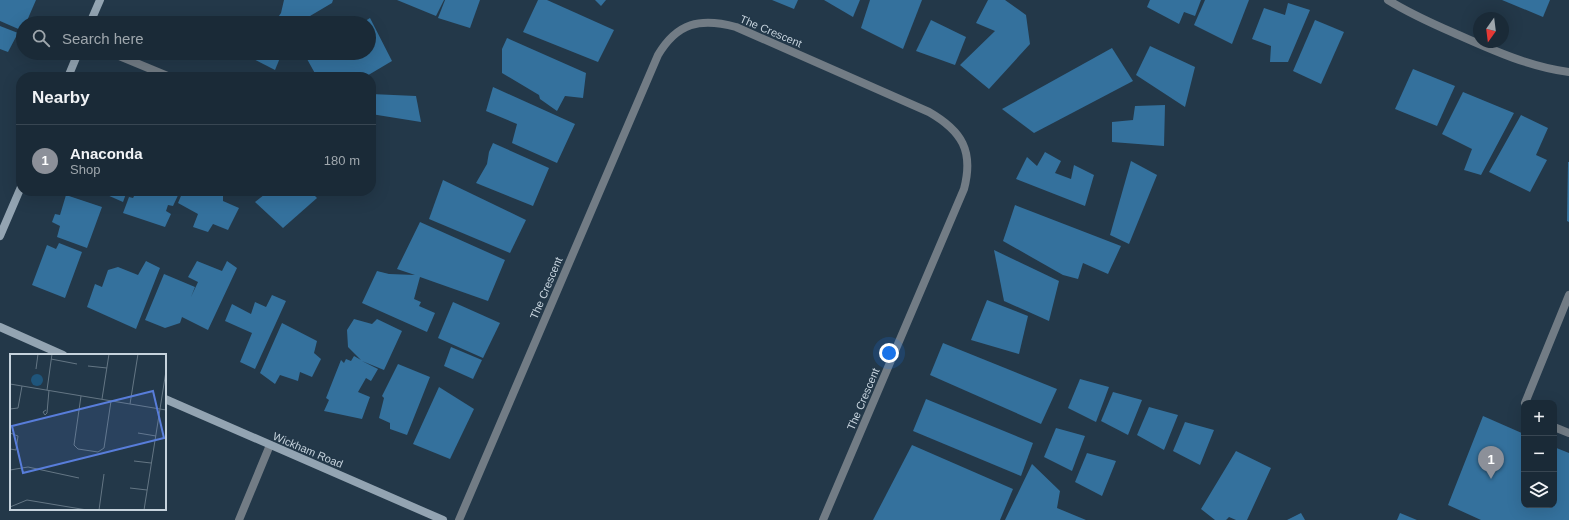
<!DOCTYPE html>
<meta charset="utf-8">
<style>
body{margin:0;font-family:Helvetica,sans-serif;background:#23323f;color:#f1f3f6}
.controls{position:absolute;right:12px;bottom:12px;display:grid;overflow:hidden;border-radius:8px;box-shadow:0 4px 16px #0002}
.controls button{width:36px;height:36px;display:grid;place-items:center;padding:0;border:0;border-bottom:1px solid #384652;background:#1a2a37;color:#f1f3f6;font:20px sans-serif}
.compass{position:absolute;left:1473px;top:12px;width:36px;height:36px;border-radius:50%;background:#1a2a37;box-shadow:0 4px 16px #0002;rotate:194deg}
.you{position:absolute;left:889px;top:353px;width:14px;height:14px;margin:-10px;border:3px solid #fff;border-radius:50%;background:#1a73e8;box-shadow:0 0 0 6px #1a73e833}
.badge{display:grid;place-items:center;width:26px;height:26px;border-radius:50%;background:#8c9099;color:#fff;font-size:13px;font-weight:700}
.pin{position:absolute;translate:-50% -33px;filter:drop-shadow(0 1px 2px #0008)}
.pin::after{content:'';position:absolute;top:21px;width:14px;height:12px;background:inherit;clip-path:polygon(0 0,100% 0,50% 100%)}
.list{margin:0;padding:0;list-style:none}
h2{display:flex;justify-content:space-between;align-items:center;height:52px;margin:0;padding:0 16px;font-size:17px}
h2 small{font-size:13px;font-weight:400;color:#9fa7ad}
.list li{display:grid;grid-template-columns:26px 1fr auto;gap:12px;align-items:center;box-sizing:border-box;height:72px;padding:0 16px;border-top:1px solid #384652}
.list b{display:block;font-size:15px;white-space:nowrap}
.list p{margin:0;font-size:13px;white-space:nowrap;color:#9fa7ad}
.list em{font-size:13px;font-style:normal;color:#9fa7ad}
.icon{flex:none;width:22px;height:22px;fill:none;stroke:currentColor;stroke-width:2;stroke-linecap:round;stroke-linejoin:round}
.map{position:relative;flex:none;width:1569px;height:520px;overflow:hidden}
.search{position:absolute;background:#1a2a37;box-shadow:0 4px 16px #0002;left:16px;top:16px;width:360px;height:44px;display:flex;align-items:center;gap:10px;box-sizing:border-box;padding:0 14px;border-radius:22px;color:#9fa7ad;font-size:15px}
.panel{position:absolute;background:#1a2a37;box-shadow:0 4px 16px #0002;left:16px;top:72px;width:360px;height:124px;border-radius:16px}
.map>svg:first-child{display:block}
.building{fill:#34719d}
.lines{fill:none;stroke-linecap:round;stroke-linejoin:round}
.lane{stroke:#727c85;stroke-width:8}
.street{stroke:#727c85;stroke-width:8}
.secondary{stroke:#93a4b2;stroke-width:8}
.labels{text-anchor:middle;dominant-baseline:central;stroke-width:3;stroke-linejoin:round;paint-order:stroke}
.street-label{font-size:11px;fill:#c6d3dd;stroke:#233849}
.inset-road{fill:none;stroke:#647684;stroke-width:1}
.view{fill:#587dda;fill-opacity:0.15;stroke:#587dda;stroke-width:2}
.inset-edge{fill:none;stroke:#c6d3dd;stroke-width:2}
</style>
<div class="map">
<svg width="1569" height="520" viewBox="0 0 1569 520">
<rect width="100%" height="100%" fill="#233849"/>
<g class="building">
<polygon points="0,0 36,0 26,23 23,23 23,31 0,21"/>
<polygon points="284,0 333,0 332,3 310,16 306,23 274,23 281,13"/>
<polygon points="397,0 444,0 436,16"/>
<polygon points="445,0 480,0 470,28 438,18"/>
<polygon points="538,0 547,0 614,30 598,62 523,32"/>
<polygon points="595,0 606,0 601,6"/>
<polygon points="772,0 798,0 794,9"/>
<polygon points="824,0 860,0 853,17"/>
<polygon points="870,0 922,0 903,49 861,28"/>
<polygon points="988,0 1005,0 1026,15 1030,44 989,89 960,65 995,31 976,23"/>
<polygon points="1150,0 1201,0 1195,16 1184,12 1179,24 1147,7"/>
<polygon points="1205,0 1249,0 1232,44 1194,25"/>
<polygon points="1502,0 1550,0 1543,17"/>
<polygon points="1288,3 1310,10 1288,62 1270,62 1271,46 1252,39 1264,8 1285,15"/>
<polygon points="370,18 392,61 365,77 317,77 307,59 316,53 369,53 369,23 362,23"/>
<polygon points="931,20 966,37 955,65 916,51"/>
<polygon points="1315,20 1344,32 1321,84 1293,71"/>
<polygon points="0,26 18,33 8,52 0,49"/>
<polygon points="507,38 586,73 583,98 565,96 557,111 540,99 539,95 502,73 502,49"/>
<polygon points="1150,46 1195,67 1185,107 1136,75"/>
<polygon points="1112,48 1133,81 1034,133 1002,109"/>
<polygon points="242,53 282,53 275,70"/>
<polygon points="1413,69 1455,86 1437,126 1395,109"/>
<polygon points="493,87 575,124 557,163 512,143 517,124 486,111"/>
<polygon points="1463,92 1514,113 1481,175 1464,170 1472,149 1442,134"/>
<polygon points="371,94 416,96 421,122 371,114"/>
<polygon points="1165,105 1164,146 1112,142 1112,122 1133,120 1135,106"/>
<polygon points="1521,115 1548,128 1536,155 1547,160 1530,192 1489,172"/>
<polygon points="493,143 549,168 533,206 476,183 487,164 489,152"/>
<polygon points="1045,152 1061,161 1055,173 1071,179 1074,165 1094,175 1085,206 1016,179 1027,157 1037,166"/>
<polygon points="1131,161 1157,175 1129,244 1110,235"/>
<polygon points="1568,162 1569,162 1569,222 1567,221"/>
<polygon points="443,180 526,220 510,253 429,219"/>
<polygon points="98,191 127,191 123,202"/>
<polygon points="133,191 180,191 173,206 168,205 166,211 171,214 165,227 123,213 129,197 133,198 136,192"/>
<polygon points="183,191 223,193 223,201 239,208 228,230 213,224 208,232 193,227 198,214 178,203"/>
<polygon points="269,191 310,191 317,198 283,228 255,202"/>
<polygon points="66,195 102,207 87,248 57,237 60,226 52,222 55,214 60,215"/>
<polygon points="1015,205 1121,246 1108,274 1083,263 1078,279 1063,275 1003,241"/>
<polygon points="420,222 505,260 488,301 420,277 414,299 421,302 419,306 435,313 427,332 362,303 377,271 389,274 415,275 397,269"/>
<polygon points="59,243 82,252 65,298 32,285 47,245 56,249"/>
<polygon points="994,250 1059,281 1049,321 1004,301"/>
<polygon points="146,261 160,268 136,329 87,307 95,284 102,287 108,270 118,267 138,275"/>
<polygon points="197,261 222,271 227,261 237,268 208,330 182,317 180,323 165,328 145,320 164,274 195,287 191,297 198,282 188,277"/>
<polygon points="272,295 286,301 255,369 240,362 252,333 225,321 232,304 251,314 255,302 266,307"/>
<polygon points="987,300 1028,316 1019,354 971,340"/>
<polygon points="453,302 500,323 483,358 438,338"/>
<polygon points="354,319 372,324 377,319 402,331 384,370 362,361 378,369 371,381 366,378 358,392 370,397 362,419 324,411 329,400 326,398 341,360 344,363 346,359 351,361 354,356 361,360 348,347 347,330"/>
<polygon points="282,323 317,341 314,353 321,359 312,377 300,372 298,381 280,375 275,384 260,373"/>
<polygon points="943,343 1057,389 1041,424 930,375"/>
<polygon points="451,347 482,360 473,379 444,366"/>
<polygon points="398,364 430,377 407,435 390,429 390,423 379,418 384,398 382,396"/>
<polygon points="1080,379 1109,387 1096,422 1068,408"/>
<polygon points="439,387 474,409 450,459 413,444"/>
<polygon points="1113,392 1142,400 1128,435 1101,421"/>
<polygon points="926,399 1033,443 1021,476 913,431"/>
<polygon points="1149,407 1178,415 1164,450 1137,435"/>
<polygon points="1483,416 1524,434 1524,505 1554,505 1554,447 1569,453 1569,520 1481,520 1448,505"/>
<polygon points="1185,422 1214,430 1200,465 1173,451"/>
<polygon points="1056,428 1085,436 1072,471 1044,457"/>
<polygon points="912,445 1013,489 1000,520 873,520"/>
<polygon points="1236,451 1271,468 1247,520 1236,520 1229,517 1226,520 1215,520 1201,509"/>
<polygon points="1087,453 1116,461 1102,496 1075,482"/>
<polygon points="1032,464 1060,491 1057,508 1086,520 1005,520"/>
<polygon points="1301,513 1305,520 1287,520"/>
<polygon points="1400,513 1417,520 1397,520"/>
</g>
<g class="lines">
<g class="lane">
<polyline points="1525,403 1569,295"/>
<polyline points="1554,427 1569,433"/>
</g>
<g class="street">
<path d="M1388 0C1409 13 1431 23 1454 33 1490 49 1529 67 1569 72"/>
<polyline points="112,53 170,77"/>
<polyline points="239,520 270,445"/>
<path d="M459 520 658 55C677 23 700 17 736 27L929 112C962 131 974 151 964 189L823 520"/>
</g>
<g class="secondary">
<polyline points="90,23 100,0"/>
<polyline points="68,77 78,53"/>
<polyline points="0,236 21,187"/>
<polyline points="0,327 63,355"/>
<polyline points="165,399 443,520"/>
</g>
</g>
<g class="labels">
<g class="street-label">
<text transform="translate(771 31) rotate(23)">The Crescent</text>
<text transform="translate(546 288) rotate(-67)">The Crescent</text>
<text transform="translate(863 399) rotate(-67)">The Crescent</text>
<text transform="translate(308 450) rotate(23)">Wickham Road</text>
</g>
</g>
<g transform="translate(10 354)">
<rect width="156" height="156" fill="#233849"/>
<path d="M21 26a6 6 0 1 1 12 0a6 6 0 1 1-12 0Z" fill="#1f557b"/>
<path class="inset-road" d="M41 5 67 10M78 12 97 14M26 15 28 0M0 30 156 56M37 36 42 0M71 42 64 91 68 95 88 98 94 94 101 47M92 45 99 0M120 50 128 0M0 55 8 54 12 32M36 56 33 58 35 61 37 59 39 36M0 79 8 82 6 96 0 95M128 79 146 82M124 107 141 109M0 116 18 113 69 124M120 134 137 136M0 153 17 146 77 156M89 156 94 120M134 156 156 17"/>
<path class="view" d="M143 37 154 84 13 119 2 72Z"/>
<rect width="156" height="156" class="inset-edge"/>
</g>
</svg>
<div class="controls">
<button>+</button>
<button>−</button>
<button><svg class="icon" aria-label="layers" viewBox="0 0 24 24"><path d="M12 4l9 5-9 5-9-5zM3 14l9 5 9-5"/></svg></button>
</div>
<svg class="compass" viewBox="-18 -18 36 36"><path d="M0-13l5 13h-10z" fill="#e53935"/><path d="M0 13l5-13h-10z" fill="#9fa7ad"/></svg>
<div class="you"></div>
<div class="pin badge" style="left:1491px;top:479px">1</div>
<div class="search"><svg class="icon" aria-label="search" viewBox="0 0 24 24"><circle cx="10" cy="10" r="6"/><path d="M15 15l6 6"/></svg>Search here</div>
<section class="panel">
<h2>Nearby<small></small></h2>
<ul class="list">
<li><span class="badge">1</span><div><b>Anaconda</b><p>Shop</p></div><em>180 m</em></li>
</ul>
</section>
</div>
